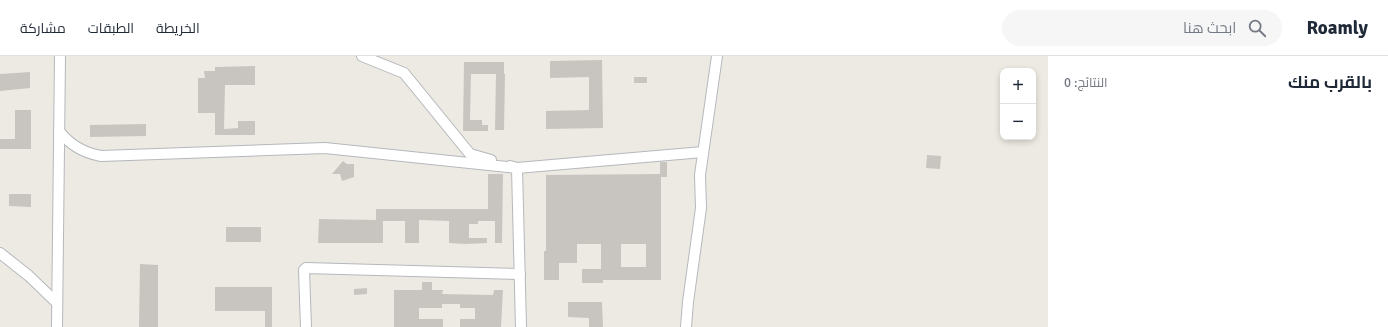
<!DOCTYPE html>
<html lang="ar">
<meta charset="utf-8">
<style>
body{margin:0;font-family:Signika,Cairo,sans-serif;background:#f6f6f7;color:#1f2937;direction:rtl}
.controls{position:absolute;right:12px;top:12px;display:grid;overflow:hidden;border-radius:8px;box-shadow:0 2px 6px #0003}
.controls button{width:36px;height:36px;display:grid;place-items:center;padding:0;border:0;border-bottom:1px solid #e0e1e3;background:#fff;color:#1f2937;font:20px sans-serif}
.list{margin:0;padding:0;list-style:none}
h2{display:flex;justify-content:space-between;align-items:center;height:52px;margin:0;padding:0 16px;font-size:17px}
h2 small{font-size:13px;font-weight:400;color:#747a83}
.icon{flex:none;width:22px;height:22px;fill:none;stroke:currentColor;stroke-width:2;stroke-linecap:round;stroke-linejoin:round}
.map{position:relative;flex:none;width:1048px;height:271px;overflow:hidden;direction:ltr}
header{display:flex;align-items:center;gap:24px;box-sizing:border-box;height:56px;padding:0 20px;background:#fff;border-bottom:1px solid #e0e1e3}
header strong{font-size:19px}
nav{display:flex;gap:22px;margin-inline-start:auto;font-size:14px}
.search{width:280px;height:36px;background:#f6f6f7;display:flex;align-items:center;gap:10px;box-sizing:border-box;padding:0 14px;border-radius:22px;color:#747a83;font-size:15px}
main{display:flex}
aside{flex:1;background:#fff}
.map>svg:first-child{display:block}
.building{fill:#c8c5c0;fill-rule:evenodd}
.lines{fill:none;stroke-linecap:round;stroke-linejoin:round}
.minor-casing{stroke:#b5b8bc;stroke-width:12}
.minor{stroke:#fff;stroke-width:10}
</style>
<header>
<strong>Roamly</strong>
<div class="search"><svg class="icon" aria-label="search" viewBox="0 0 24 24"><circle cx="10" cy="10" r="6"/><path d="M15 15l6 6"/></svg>ابحث هنا</div>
<nav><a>الخريطة</a><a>الطبقات</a><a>مشاركة</a></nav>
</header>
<main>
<aside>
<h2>بالقرب منك<small>النتائج: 0</small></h2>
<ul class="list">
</ul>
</aside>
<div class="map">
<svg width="1048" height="271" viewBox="0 0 1048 271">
<rect width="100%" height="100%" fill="#eceae2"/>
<g class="building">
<polygon points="602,4 603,72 546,73 546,55 589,54 589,21 550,22 550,5"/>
<polygon points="464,6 504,6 504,17 503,17 505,18 504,74 495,74 496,18 471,18 470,64 482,64 482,69 488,69 488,75 463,75"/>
<polygon points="255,10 255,29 225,29 224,73 238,72 238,65 255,65 255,79 215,79 215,57 198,57 198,22 205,22 204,15 215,15 215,11"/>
<polygon points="30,16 30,32 0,35 0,18"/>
<rect x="634" y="21" width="13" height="6"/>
<polygon points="15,54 31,54 31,93 0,93 0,83 15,83"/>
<polygon points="146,68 146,80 90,81 90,69"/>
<polygon points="927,99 941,100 940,113 926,112"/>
<polygon points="343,105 347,108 354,108 354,121 342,125 340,118 332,118"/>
<path d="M660 106H667V121H661V224H603V227H582V213H601V188H577V207H559V224H544V195H546V119L660 118ZM621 188H646V211H621Z"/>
<polygon points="488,118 503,118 502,187 495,187 495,165 478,165 478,168 469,168 469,182 487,182 487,187 466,188 449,187 449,165 419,164 419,187 405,187 405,165 383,165 383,187 318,187 319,163 376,164 376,153 488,153"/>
<polygon points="9,138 31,138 31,151 9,150"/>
<rect x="226" y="171" width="35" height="15"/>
<polygon points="140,208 158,209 158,271 139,271"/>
<polygon points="422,226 432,226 432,234 443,234 442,238 493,239 494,234 503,234 501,271 460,271 460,263 475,263 475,252 460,252 460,248 442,248 442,252 419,252 419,263 443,263 443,271 394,271 394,234 422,234"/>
<polygon points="215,231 272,231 272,271 265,271 265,255 215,255"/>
<polygon points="367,232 367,238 354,239 354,233"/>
<polygon points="568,246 602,246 603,271 589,271 589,262 568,261"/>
</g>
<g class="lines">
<g class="minor-casing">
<g id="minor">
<polyline points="362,0 404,17 470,98 491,104"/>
<path d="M59 75C70 89 84 97 101 100L325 92 517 112 521 271"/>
<polyline points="510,110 517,112 703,96"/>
<polyline points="0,197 29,220 57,247"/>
<polyline points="57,271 60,0"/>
<polyline points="306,271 304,214 306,212 520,218"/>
<polyline points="686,271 688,246 701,152 700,119 717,0"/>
</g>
</g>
<use href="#minor" class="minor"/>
</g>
</svg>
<div class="controls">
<button>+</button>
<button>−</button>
</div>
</div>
</main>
